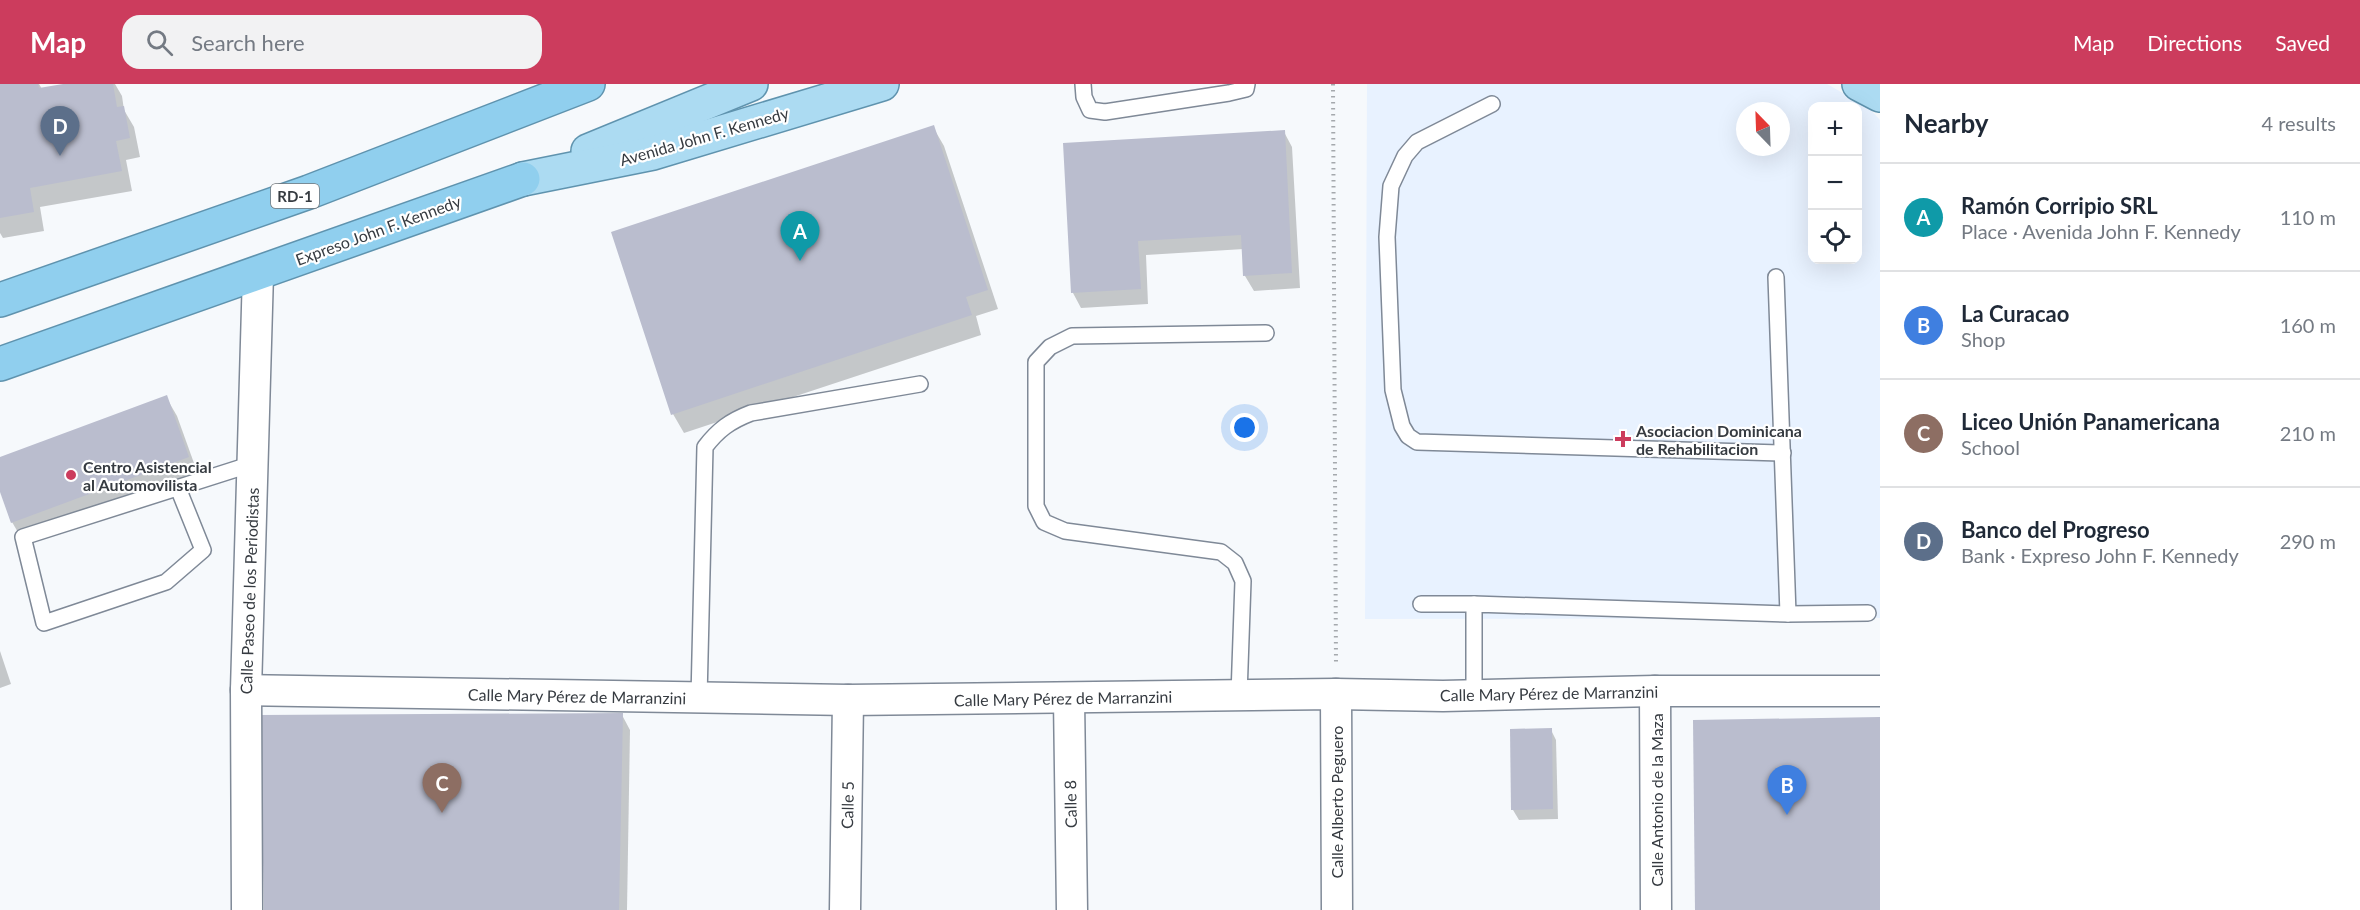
<!DOCTYPE html>
<meta charset="utf-8">
<style>
body{margin:0;font-family:Lato,sans-serif;background:#f2f2f3;color:#1f2937}
.controls{position:absolute;right:18px;top:18px;display:grid;overflow:hidden;border-radius:12px;box-shadow:0 6px 24px #0002}
.controls button{width:54px;height:54px;display:grid;place-items:center;padding:0;border:0;border-bottom:2px solid #e0e1e3;background:#fff;color:#1f2937;font:30px sans-serif}
.compass{position:absolute;left:1736px;top:18px;width:54px;height:54px;border-radius:50%;background:#fff;box-shadow:0 6px 24px #0002;rotate:337deg}
.you{position:absolute;left:1245px;top:344px;width:21px;height:21px;margin:-15px;border:4px solid #fff;border-radius:50%;background:#1a73e8;box-shadow:0 0 0 9px #1a73e833}
.badge{display:grid;place-items:center;width:39px;height:39px;border-radius:50%;background:#cc3c5d;color:#fff;font-size:20px;font-weight:700}
.pin{position:absolute;translate:-50% -50px;filter:drop-shadow(0 2px 3px #0008)}
.pin::after{content:'';position:absolute;top:32px;width:21px;height:18px;background:inherit;clip-path:polygon(0 0,100% 0,50% 100%)}
.list{margin:0;padding:0;list-style:none}
h2{display:flex;justify-content:space-between;align-items:center;height:78px;margin:0;padding:0 24px;font-size:26px}
h2 small{font-size:20px;font-weight:400;color:#747a83}
.list li{display:grid;grid-template-columns:39px 1fr auto;gap:18px;align-items:center;box-sizing:border-box;height:108px;padding:0 24px;border-top:2px solid #e0e1e3}
.list b{display:block;font-size:22px;white-space:nowrap}
.list p{margin:0;font-size:20px;white-space:nowrap;color:#747a83}
.list em{font-size:20px;font-style:normal;color:#747a83}
.icon{flex:none;width:33px;height:33px;fill:none;stroke:currentColor;stroke-width:2;stroke-linecap:round;stroke-linejoin:round}
.map{position:relative;flex:none;width:1880px;height:826px;overflow:hidden}
header{display:flex;align-items:center;gap:36px;box-sizing:border-box;height:84px;padding:0 30px;background:#cc3c5d;color:#fff}
header strong{font-size:28px}
nav{display:flex;gap:33px;margin-inline-start:auto;font-size:21px}
.search{width:420px;height:54px;background:#f2f2f3;display:flex;align-items:center;gap:15px;box-sizing:border-box;padding:0 21px;border-radius:18px;color:#747a83;font-size:22px}
main{display:flex}
aside{flex:1;background:#fff}
.map>svg:first-child{display:block}
.built{fill:#e8f2ff;fill-rule:evenodd}
.shadow{fill:#0003}
.building{fill:#babdce}
.lines{fill:none;stroke-linecap:round;stroke-linejoin:round}
.service-casing{stroke:#7f8997;stroke-width:18}
.minor-casing{stroke:#7f8997;stroke-width:33}
.primary-casing{stroke:#5f93ae;stroke-width:36}
.trunk-casing{stroke:#5f93ae;stroke-width:36}
.path{stroke:#a5a9ad;stroke-width:4;stroke-dasharray:1.5 4.5;stroke-linecap:butt}
.service{stroke:#fff;stroke-width:15}
.minor{stroke:#fff;stroke-width:30}
.primary{stroke:#acdbf2;stroke-width:33}
.trunk{stroke:#90cfee;stroke-width:33}
.poi-dot{fill:#cc3c5d;stroke:#fff;stroke-width:2}
.labels{text-anchor:middle;dominant-baseline:central;stroke-width:4.5;stroke-linejoin:round;paint-order:stroke}
.shield{fill:#fff;stroke:#72767a;stroke-width:1.5}
.shield-label{font-size:15px;font-weight:bold;fill:#363b41}
.street-label{font-size:16px;fill:#363b41;stroke:#fff}
.poi-label{font-size:16px;font-weight:bold;fill:#363b41;stroke:#fff;text-anchor:start}
</style>
<header>
<strong>Map</strong>
<div class="search"><svg class="icon" aria-label="search" viewBox="0 0 24 24"><circle cx="10" cy="10" r="6"/><path d="M15 15l6 6"/></svg>Search here</div>
<nav><a>Map</a><a>Directions</a><a>Saved</a></nav>
</header>
<main>
<div class="map">
<svg width="1880" height="826" viewBox="0 0 1880 826">
<rect width="100%" height="100%" fill="#f6f9fc"/>
<path class="built" d="M1367 0H1827L1869 24 1880 36V534L1365 535ZM1812 22H1858V176H1812ZM1745 27H1781V63H1745Z"/>
<g class="shadow">
<polygon points="0,0 39,0 42,5 72,0 115,0 122,12 124,26 134,43 140,73 126,76 132,107 40,123 44,147 3,154 0,149"/>
<polygon points="933,43 944,62 998,225 976,232 981,251 684,349 673,330"/>
<polygon points="1284,48 1292,63 1300,204 1254,207 1245,192 1244,165 1146,171 1148,220 1081,224 1073,209 1065,61"/>
<polygon points="166,313 177,332 199,393 23,457 12,438 0,404 0,374"/>
<polygon points="0,567 11,600 0,604"/>
<polygon points="622,631 630,646 627,826 266,826"/>
<polygon points="1551,646 1556,656 1558,735 1519,736 1513,726"/>
</g>
<g class="building">
<polygon points="0,0 38,0 39,4 63,0 113,0 117,23 124,22 130,54 116,57 122,87 30,104 34,128 0,134"/>
<polygon points="934,41 988,206 966,213 972,231 671,331 611,148"/>
<polygon points="1285,46 1292,189 1243,192 1241,151 1138,157 1141,205 1071,209 1063,59"/>
<polygon points="167,311 189,373 11,439 0,408 0,373"/>
<polygon points="623,629 619,826 264,826 260,631"/>
<polygon points="1880,633 1880,826 1695,826 1693,636"/>
<polygon points="1552,644 1553,725 1511,726 1510,645"/>
</g>
<g class="lines">
<g class="service-casing">
<g id="service">
<polyline points="1083,0 1084,13 1090,26 1105,28 1229,9 1246,5 1247,0"/>
<polyline points="1492,20 1417,58 1405,72 1391,102 1387,153 1393,306 1402,342 1408,352 1417,358 1783,369"/>
<polyline points="1776,193 1788,530"/>
<polyline points="178,404 203,466 166,498 44,539 23,453 252,380"/>
<polyline points="1421,520 1474,520"/>
<polyline points="1239,611 1243,497 1235,479 1221,468 1065,447 1044,438 1036,422 1036,278 1050,263 1072,252 1266,249"/>
<polyline points="1474,611 1474,520 1788,530 1868,529"/>
<path d="M699 614 705 363C718 346 730 337 751 329L920 300"/>
</g>
</g>
<g class="minor-casing">
<g id="minor">
<polyline points="246,606 848,616 1336,610 1443,612 1655,607 1880,607"/>
<polyline points="1655,607 1656,826"/>
<polyline points="1336,610 1337,826"/>
<polyline points="1069,615 1072,826"/>
<polyline points="247,826 246,606 258,189"/>
<polyline points="845,826 848,616"/>
</g>
</g>
<g class="primary-casing">
<g id="primary">
<polyline points="1859,0 1880,11"/>
<polyline points="588,67 751,0"/>
<polyline points="523,95 653,69 882,0"/>
</g>
</g>
<g class="trunk-casing">
<g id="trunk">
<polyline points="0,216 309,108 588,0"/>
<polyline points="0,280 523,95"/>
</g>
</g>
<polyline class="path" points="1333,0 1336,582"/>
<use href="#service" class="service"/>
<use href="#minor" class="minor"/>
<use href="#primary" class="primary"/>
<use href="#trunk" class="trunk"/>
</g>
<g class="poi-dot">
<path d="M1620 346h6v6h6v6h-6v6h-6v-6h-6v-6h6z"/>
<circle cx="71" cy="391" r="6"/>
</g>
<g class="labels">
<rect class="shield" x="271" y="100" width="48" height="24" rx="4.5"/>
<g class="shield-label">
<text x="295" y="112">RD-1</text>
</g>
<g class="street-label">
<text transform="translate(704 52) rotate(-16)">Avenida John F. Kennedy</text>
<text transform="translate(378 146) rotate(-20)">Expreso John F. Kennedy</text>
<text transform="translate(249 507) rotate(-88)">Calle Paseo de los Periodistas</text>
<text transform="translate(1549 609) rotate(-1)">Calle Mary Pérez de Marranzini</text>
<text transform="translate(577 612) rotate(1)">Calle Mary Pérez de Marranzini</text>
<text transform="translate(1063 614) rotate(-1)">Calle Mary Pérez de Marranzini</text>
<text transform="translate(1656 716) rotate(-90)">Calle Antonio de la Maza</text>
<text transform="translate(1336 718) rotate(-90)">Calle Alberto Peguero</text>
<text transform="translate(1070 720) rotate(-91)">Calle 8</text>
<text transform="translate(847 721) rotate(-89)">Calle 5</text>
</g>
<g class="poi-label">
<text x="1636" y="346">Asociacion Dominicana<tspan x="1636" dy="18">de Rehabilitacion</tspan></text>
<text x="83" y="382">Centro Asistencial<tspan x="83" dy="18">al Automovilista</tspan></text>
</g>
</g>
</svg>
<div class="controls">
<button>+</button>
<button>−</button>
<button><svg class="icon" aria-label="locate" viewBox="0 0 24 24"><circle cx="12" cy="12" r="6"/><path d="M12 2v4M12 18v4M2 12h4M18 12h4"/></svg></button>
</div>
<svg class="compass" viewBox="-18 -18 36 36"><path d="M0-13l5 13h-10z" fill="#e53935"/><path d="M0 13l5-13h-10z" fill="#747a83"/></svg>
<div class="you"></div>
<div class="pin badge" style="left:800px;top:177px;background:#0f9aa8">A</div>
<div class="pin badge" style="left:1787px;top:731px;background:#3f7fe0">B</div>
<div class="pin badge" style="left:442px;top:729px;background:#8d6e63">C</div>
<div class="pin badge" style="left:60px;top:72px;background:#5c6f8a">D</div>
</div>
<aside>
<h2>Nearby<small>4 results</small></h2>
<ul class="list">
<li><span class="badge" style="background:#0f9aa8">A</span><div><b>Ramón Corripio SRL</b><p>Place · Avenida John F. Kennedy</p></div><em>110 m</em></li>
<li><span class="badge" style="background:#3f7fe0">B</span><div><b>La Curacao</b><p>Shop</p></div><em>160 m</em></li>
<li><span class="badge" style="background:#8d6e63">C</span><div><b>Liceo Unión Panamericana</b><p>School</p></div><em>210 m</em></li>
<li><span class="badge" style="background:#5c6f8a">D</span><div><b>Banco del Progreso</b><p>Bank · Expreso John F. Kennedy</p></div><em>290 m</em></li>
</ul>
</aside>
</main>
